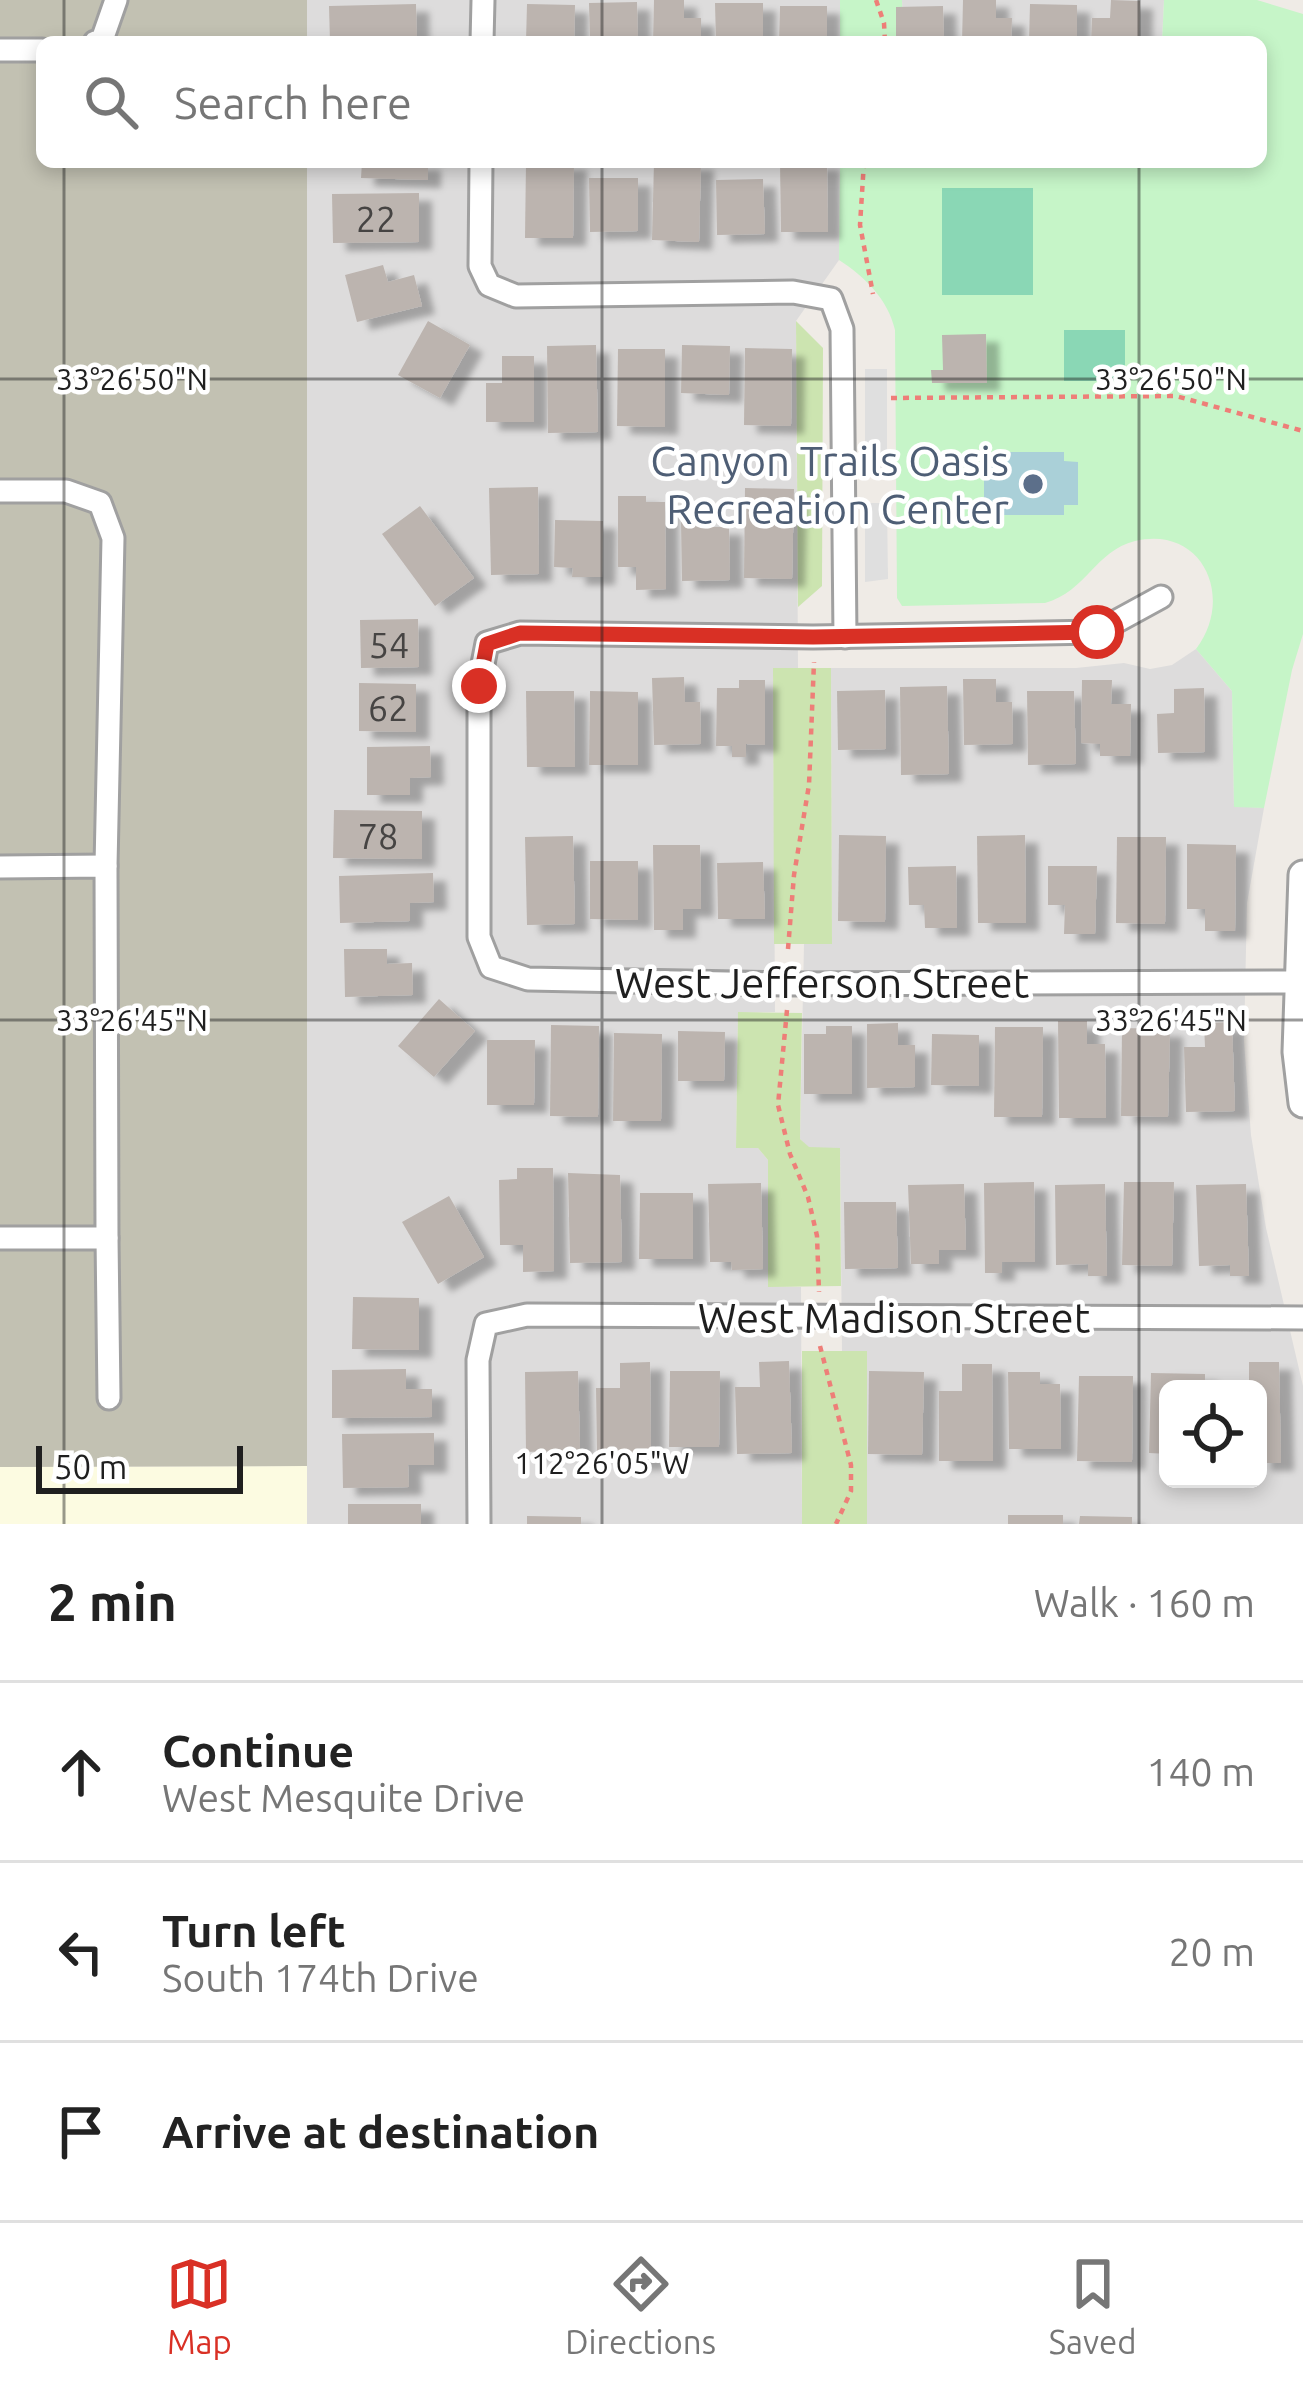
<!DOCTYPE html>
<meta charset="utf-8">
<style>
body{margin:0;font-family:Ubuntu,sans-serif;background:#f6f6f6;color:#222}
.controls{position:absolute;right:36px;bottom:36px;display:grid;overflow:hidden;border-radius:18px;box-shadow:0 6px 18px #0003}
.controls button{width:108px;height:108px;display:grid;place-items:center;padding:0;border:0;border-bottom:3px solid #e0e0e0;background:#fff;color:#222;font:60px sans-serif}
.scale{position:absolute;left:36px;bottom:30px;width:207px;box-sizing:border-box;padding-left:12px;border:6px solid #1f1f1f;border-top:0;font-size:33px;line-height:42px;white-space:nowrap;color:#1f1f1f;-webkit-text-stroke:9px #fff;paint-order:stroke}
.stop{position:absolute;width:36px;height:36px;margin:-27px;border:9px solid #d93025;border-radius:50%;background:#fff}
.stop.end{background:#d93025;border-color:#fff;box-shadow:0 3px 12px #0008}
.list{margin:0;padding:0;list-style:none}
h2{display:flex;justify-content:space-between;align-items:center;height:156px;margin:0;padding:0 48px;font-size:51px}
h2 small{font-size:39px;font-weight:400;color:#767676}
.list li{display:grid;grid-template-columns:78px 1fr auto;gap:36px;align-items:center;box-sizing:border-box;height:180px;padding:0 48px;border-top:3px solid #e0e0e0}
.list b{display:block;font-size:45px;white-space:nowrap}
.list p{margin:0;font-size:39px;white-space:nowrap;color:#767676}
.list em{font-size:39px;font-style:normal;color:#767676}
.icon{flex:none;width:66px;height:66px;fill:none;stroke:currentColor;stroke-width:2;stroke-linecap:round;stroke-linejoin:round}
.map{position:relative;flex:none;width:1303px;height:1524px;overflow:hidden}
.search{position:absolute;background:#fff;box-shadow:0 6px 18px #0003;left:36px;right:36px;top:36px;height:132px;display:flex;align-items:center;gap:30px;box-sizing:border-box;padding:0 42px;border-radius:18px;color:#767676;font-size:45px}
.sheet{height:696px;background:#fff}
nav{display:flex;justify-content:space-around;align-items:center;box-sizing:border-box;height:168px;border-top:3px solid #e0e0e0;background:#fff;font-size:33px;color:#767676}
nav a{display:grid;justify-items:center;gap:6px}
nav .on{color:#d93025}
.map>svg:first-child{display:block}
.residential{fill:#dddcdc;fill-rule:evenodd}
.education{fill:#fcfbe1}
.construction{fill:#c2c1b2}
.grass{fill:#cce4b0}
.park{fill:#c6f5c8}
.pitch{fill:#8ad7b5}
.parking{fill:#dfdfdf}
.water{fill:#aad0d8}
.building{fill:#bcb4af;filter:url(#shadow)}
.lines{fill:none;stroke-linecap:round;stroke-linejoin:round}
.minor-casing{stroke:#a0a0a0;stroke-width:27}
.tertiary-casing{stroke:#a0a0a0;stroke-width:33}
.path{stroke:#ee7e78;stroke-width:4.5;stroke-dasharray:6 6;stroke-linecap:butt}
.minor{stroke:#fff;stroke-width:21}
.tertiary{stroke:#fff;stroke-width:27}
.route{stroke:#d93025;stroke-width:15}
.ticks{fill:none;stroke:#1f1f1f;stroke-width:3;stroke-opacity:0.45}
.service-dot{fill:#5c6f8a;stroke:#fff;stroke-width:4.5}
.labels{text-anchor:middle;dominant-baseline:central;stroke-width:9;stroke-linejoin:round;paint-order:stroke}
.number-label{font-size:36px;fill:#464443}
.service-label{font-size:42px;fill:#4e5e75;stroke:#fff;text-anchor:end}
.street-label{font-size:42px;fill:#1f1f1f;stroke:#fff}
.ticks-label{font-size:30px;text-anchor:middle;fill:#1f1f1f;stroke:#fff;stroke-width:9;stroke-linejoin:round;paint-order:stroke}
</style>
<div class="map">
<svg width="1303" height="1524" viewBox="0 0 1303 1524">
<defs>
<filter id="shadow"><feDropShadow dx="13" dy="8" stdDeviation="3" flood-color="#0004"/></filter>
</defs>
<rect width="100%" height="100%" fill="#efebe6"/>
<g class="residential">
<polygon points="306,0 840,0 840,42 307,42"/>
<polygon points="902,0 1164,0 1162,42 903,42"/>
<polygon points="307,162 840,162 839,260 796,321 798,668 773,669 775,1012 738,1013 736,1147 758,1148 768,1160 768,1286 801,1287 802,1524 307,1524"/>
<path d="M1196 649 1232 691 1234 806 1264 808 1247 903 1244 1041 1251 1135 1266 1228 1303 1386V1524H867V1352L842 1351 840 1148H809L800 1139 804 944H832L831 668H1076L1124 663 1150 669 1172 665ZM1168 1389H1258V1479H1168Z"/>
</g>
<polygon class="education" points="307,1466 307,1524 0,1524 0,1467"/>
<polygon class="construction" points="0,0 307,0 307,42 42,42 42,162 307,162 307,1466 0,1467"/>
<g class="grass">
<polygon points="796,321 823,348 822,586 798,607"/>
<polygon points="773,668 831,668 832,944 774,944"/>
<polygon points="738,1012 802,1013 800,1139 809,1147 840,1148 841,1286 768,1287 768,1160 758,1148 736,1148"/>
<rect x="802" y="1351" width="65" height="173"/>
</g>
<g class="park">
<polygon points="840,0 902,0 903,42 840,42"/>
<path d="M1164 0H1257L1303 14V634L1292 670 1264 808 1234 807 1232 691 1196 649C1235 598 1203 525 1135 541 1095 551 1087 591 1045 603L902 606 897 598 895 330C888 299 865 277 839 260L840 162H1261V42H1162Z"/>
</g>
<g class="pitch">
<rect x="942" y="188" width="91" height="107"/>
<rect x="1064" y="330" width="61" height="51"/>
</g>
<g class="parking">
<rect x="865" y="369" width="22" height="106"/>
<polygon points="865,503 887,503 888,579 865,582"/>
</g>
<polygon class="water" points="999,452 1064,452 1064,461 1078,462 1078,505 1064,505 1064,515 999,515 999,504 984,504 984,462 999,461"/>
<g class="building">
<polygon points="654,0 684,0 684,18 701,18 701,42 653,42"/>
<polygon points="963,0 996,0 996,18 1012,18 1011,42 962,42"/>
<polygon points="1111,0 1140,1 1139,42 1091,42 1092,18 1110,18"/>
<polygon points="637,2 638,42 590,42 589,3"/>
<polygon points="715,3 763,3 763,42 716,42"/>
<polygon points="416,4 417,42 330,42 329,6"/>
<polygon points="527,4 575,5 574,42 526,42"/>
<polygon points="1030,4 1077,5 1077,42 1029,42"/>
<polygon points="780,6 827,6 827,42 779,42"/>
<polygon points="943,6 944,42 896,42 896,7"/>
<polygon points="362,162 428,162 428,180 361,178"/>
<polygon points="526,162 574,162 573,238 525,238"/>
<polygon points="654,162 701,162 699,242 652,240"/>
<polygon points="780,162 827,162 828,232 781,232"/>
<polygon points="589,178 638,178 638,231 590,232"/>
<polygon points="763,179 765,234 717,235 716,180"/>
<polygon points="419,193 419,242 333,243 332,194"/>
<polygon points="383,265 388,282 414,275 422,306 357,322 345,275"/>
<polygon points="428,321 470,345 440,398 398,375"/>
<polygon points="986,334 987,383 932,383 931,370 943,370 942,335"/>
<polygon points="596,345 598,432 548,433 547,346"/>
<polygon points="682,345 730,346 729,395 681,393"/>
<polygon points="745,348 792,349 791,426 744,425"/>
<polygon points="618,349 665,349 665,427 617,426"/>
<polygon points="502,356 534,356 534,422 486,422 486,383 502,383"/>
<polygon points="538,487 539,574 491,575 489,488"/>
<polygon points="745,488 794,489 792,579 744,578"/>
<polygon points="618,496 646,496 646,502 665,502 666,589 636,590 636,567 618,567"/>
<polygon points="420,506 474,578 435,606 382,534"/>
<polygon points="555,520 603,521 602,577 572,577 573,568 554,567"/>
<polygon points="681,522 709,522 709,527 729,527 730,580 682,581"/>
<polygon points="418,619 419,667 361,668 360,620"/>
<polygon points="684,677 685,702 700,702 701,744 654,745 652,678"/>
<polygon points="963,679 996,679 996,702 1012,702 1013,744 964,745"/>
<polygon points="739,680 765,680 765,745 746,744 746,757 732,757 732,746 716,746 717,688 739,688"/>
<polygon points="1082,680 1112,680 1111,704 1131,704 1130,756 1100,756 1100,744 1081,743"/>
<polygon points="359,683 416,684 416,732 359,731"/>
<polygon points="947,686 949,774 901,775 900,687"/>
<polygon points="1204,688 1205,752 1158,753 1157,714 1174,713 1174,689"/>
<polygon points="885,690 886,749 838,750 837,691"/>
<polygon points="526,691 574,691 575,767 527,767"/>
<polygon points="590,691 638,692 638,765 589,765"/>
<polygon points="1027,691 1074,691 1076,764 1028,765"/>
<polygon points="430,746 431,777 410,778 410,795 367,795 367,747"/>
<polygon points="334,810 422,811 422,859 333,858"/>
<polygon points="839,835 886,836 885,922 838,921"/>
<polygon points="1025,835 1026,923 978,923 977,836"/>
<polygon points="573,836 575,924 527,925 525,837"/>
<polygon points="1117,837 1166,837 1165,924 1116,923"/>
<polygon points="1187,844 1236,845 1235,931 1205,931 1205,909 1187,909"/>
<polygon points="653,845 700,845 701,909 683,909 683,930 654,930"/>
<polygon points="590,861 638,861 638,920 590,919"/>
<polygon points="763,862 765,919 718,919 717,863"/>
<polygon points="956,866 957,928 925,928 924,905 909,905 908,867"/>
<polygon points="1048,866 1097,866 1095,934 1064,934 1065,905 1048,905"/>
<polygon points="433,873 434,902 410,903 410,921 340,923 339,876"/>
<polygon points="344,949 387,949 387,964 412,963 413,995 345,997"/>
<polygon points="439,999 475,1031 434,1077 398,1046"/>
<polygon points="1058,1021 1087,1021 1087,1044 1105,1044 1106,1118 1059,1118"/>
<polygon points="1232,1022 1235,1111 1186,1112 1184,1047 1205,1047 1204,1023"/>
<polygon points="898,1023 898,1045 915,1045 915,1087 867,1088 867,1024"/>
<polygon points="551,1025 599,1026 598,1117 550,1116"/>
<polygon points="826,1026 852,1026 852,1094 804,1094 804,1034 826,1034"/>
<polygon points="995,1027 1043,1027 1042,1117 994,1117"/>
<polygon points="1122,1028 1170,1029 1168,1117 1121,1116"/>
<polygon points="678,1031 725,1032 724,1081 678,1081"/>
<polygon points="614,1033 662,1034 661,1121 613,1121"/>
<polygon points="932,1034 979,1035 979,1086 931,1085"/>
<polygon points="487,1040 535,1040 534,1105 487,1105"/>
<polygon points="517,1168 553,1168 554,1271 523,1272 523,1245 500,1245 499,1180 517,1179"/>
<polygon points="568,1173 620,1175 622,1262 570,1263"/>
<polygon points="1034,1182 1035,1262 1002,1262 1002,1273 985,1273 984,1183"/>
<polygon points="1124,1182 1174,1182 1172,1266 1122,1265"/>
<polygon points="761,1183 763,1269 732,1270 731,1262 710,1262 708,1184"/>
<polygon points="964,1184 966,1250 939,1250 939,1264 911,1264 908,1185"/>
<polygon points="1105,1184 1107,1276 1088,1276 1088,1264 1056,1265 1055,1185"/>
<polygon points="1246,1184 1249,1276 1230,1276 1230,1265 1199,1266 1196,1185"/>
<polygon points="640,1193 693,1193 693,1259 639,1259"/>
<polygon points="449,1196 484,1257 438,1284 402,1222"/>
<polygon points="844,1202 896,1202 898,1268 845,1269"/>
<polygon points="353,1297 419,1298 419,1350 352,1349"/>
<polygon points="789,1361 792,1453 737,1454 735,1387 760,1387 759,1362"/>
<polygon points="650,1362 651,1462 612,1463 612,1451 597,1452 596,1388 620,1388 620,1363"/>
<polygon points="1249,1362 1279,1362 1281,1463 1258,1463 1258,1389 1249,1389"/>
<polygon points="962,1364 992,1364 993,1461 939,1461 939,1391 962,1391"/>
<polygon points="406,1369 406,1389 432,1389 432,1417 332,1418 332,1370"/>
<polygon points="578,1371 580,1450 526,1452 525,1372"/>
<polygon points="670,1371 720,1371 719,1447 669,1447"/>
<polygon points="869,1371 924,1372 922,1455 868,1454"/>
<polygon points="1008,1372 1040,1372 1040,1384 1060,1384 1061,1449 1009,1449"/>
<polygon points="1151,1373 1205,1374 1205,1389 1168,1389 1168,1454 1149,1453"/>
<polygon points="1079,1376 1133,1376 1132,1462 1077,1461"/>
<polygon points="434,1433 434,1465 408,1465 409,1487 343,1488 342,1434"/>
<rect x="348" y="1504" width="73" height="20"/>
<rect x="1008" y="1515" width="55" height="9"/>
<polygon points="527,1516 581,1517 581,1524 527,1524"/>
<polygon points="1080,1516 1132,1517 1132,1524 1079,1524"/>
</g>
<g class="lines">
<g class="minor-casing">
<g id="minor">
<polyline points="95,42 102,40 116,0"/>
<polyline points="482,42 483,0"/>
<polyline points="0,50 42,50"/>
<polyline points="481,162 480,266 489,285 516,296 793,292 831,299 842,329 845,637"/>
<polyline points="0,491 66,491 100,503 113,538 106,866"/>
<polyline points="1161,597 1097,632 813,637 520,633 487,643 479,685 479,937 491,967 528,979 783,984 1299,982"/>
<polyline points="0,867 106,866 107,1238"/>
<polyline points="0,1238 107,1238 109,1398"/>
<polyline points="479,1524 478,1360 486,1324 527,1315 1303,1318"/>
</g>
</g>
<g class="tertiary-casing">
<polyline id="tertiary" points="1303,875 1297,1052 1303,1103"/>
</g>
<g class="path">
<polyline points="876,0 884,23 885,42"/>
<polyline points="864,162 860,225 873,294"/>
<polyline points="891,398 1176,396 1303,431"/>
<polyline points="788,949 794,875 809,785 814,662"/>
<polyline points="787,1010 778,1105 790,1154 808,1197 817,1236 819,1292"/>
<polyline points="820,1346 851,1465 851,1491 836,1524"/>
</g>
<use href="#minor" class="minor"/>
<use href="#tertiary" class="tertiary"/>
</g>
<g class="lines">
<polyline class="route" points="479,686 487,644 520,633 813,637 1097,632"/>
</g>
<path class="ticks" d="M64 0V42M602 0V42M1139 0V42M64 162V1524M602 162V1524M1139 162V1524M0 379H1303M0 1020H1303"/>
<circle class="service-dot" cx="1033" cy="484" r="12"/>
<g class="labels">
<g class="number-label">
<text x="376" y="218">22</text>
<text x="389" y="644">54</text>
<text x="388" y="707">62</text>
<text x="378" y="835">78</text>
</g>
<g class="service-label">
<text x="1009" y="460">Canyon Trails Oasis<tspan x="1009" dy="48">Recreation Center</tspan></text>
</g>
<g class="street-label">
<text x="822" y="982">West Jefferson Street</text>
<text x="894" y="1317">West Madison Street</text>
</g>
</g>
<g class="ticks-label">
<text x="132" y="390">33°26'50"N</text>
<text x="1171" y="390">33°26'50"N</text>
<text x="132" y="1031">33°26'45"N</text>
<text x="1171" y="1031">33°26'45"N</text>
<text x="602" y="1474">112°26'05"W</text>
</g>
</svg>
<div class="controls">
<button><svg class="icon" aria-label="locate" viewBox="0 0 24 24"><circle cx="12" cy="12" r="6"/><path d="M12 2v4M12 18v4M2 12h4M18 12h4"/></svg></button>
</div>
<div class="scale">50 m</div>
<div class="stop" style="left:1097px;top:632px"></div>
<div class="stop end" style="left:479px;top:686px"></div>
<div class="search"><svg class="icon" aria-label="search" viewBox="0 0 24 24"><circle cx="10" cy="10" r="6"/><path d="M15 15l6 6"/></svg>Search here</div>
</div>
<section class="sheet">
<h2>2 min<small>Walk · 160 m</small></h2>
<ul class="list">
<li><svg class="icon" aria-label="ahead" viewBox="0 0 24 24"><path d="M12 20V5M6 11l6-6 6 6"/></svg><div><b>Continue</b><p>West Mesquite Drive</p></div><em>140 m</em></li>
<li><svg class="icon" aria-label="left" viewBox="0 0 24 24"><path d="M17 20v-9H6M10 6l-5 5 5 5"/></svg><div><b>Turn left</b><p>South 174th Drive</p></div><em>20 m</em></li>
<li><svg class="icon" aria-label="arrive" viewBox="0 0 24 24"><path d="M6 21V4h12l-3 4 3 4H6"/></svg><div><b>Arrive at destination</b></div></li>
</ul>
</section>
<nav>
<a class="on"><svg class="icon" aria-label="map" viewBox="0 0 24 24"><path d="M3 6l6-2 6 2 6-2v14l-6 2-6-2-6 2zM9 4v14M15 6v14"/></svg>Map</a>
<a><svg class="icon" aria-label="directions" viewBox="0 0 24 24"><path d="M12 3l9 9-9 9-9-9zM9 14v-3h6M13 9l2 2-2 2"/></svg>Directions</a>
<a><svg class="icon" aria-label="saved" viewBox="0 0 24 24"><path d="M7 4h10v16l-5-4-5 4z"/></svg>Saved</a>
</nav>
